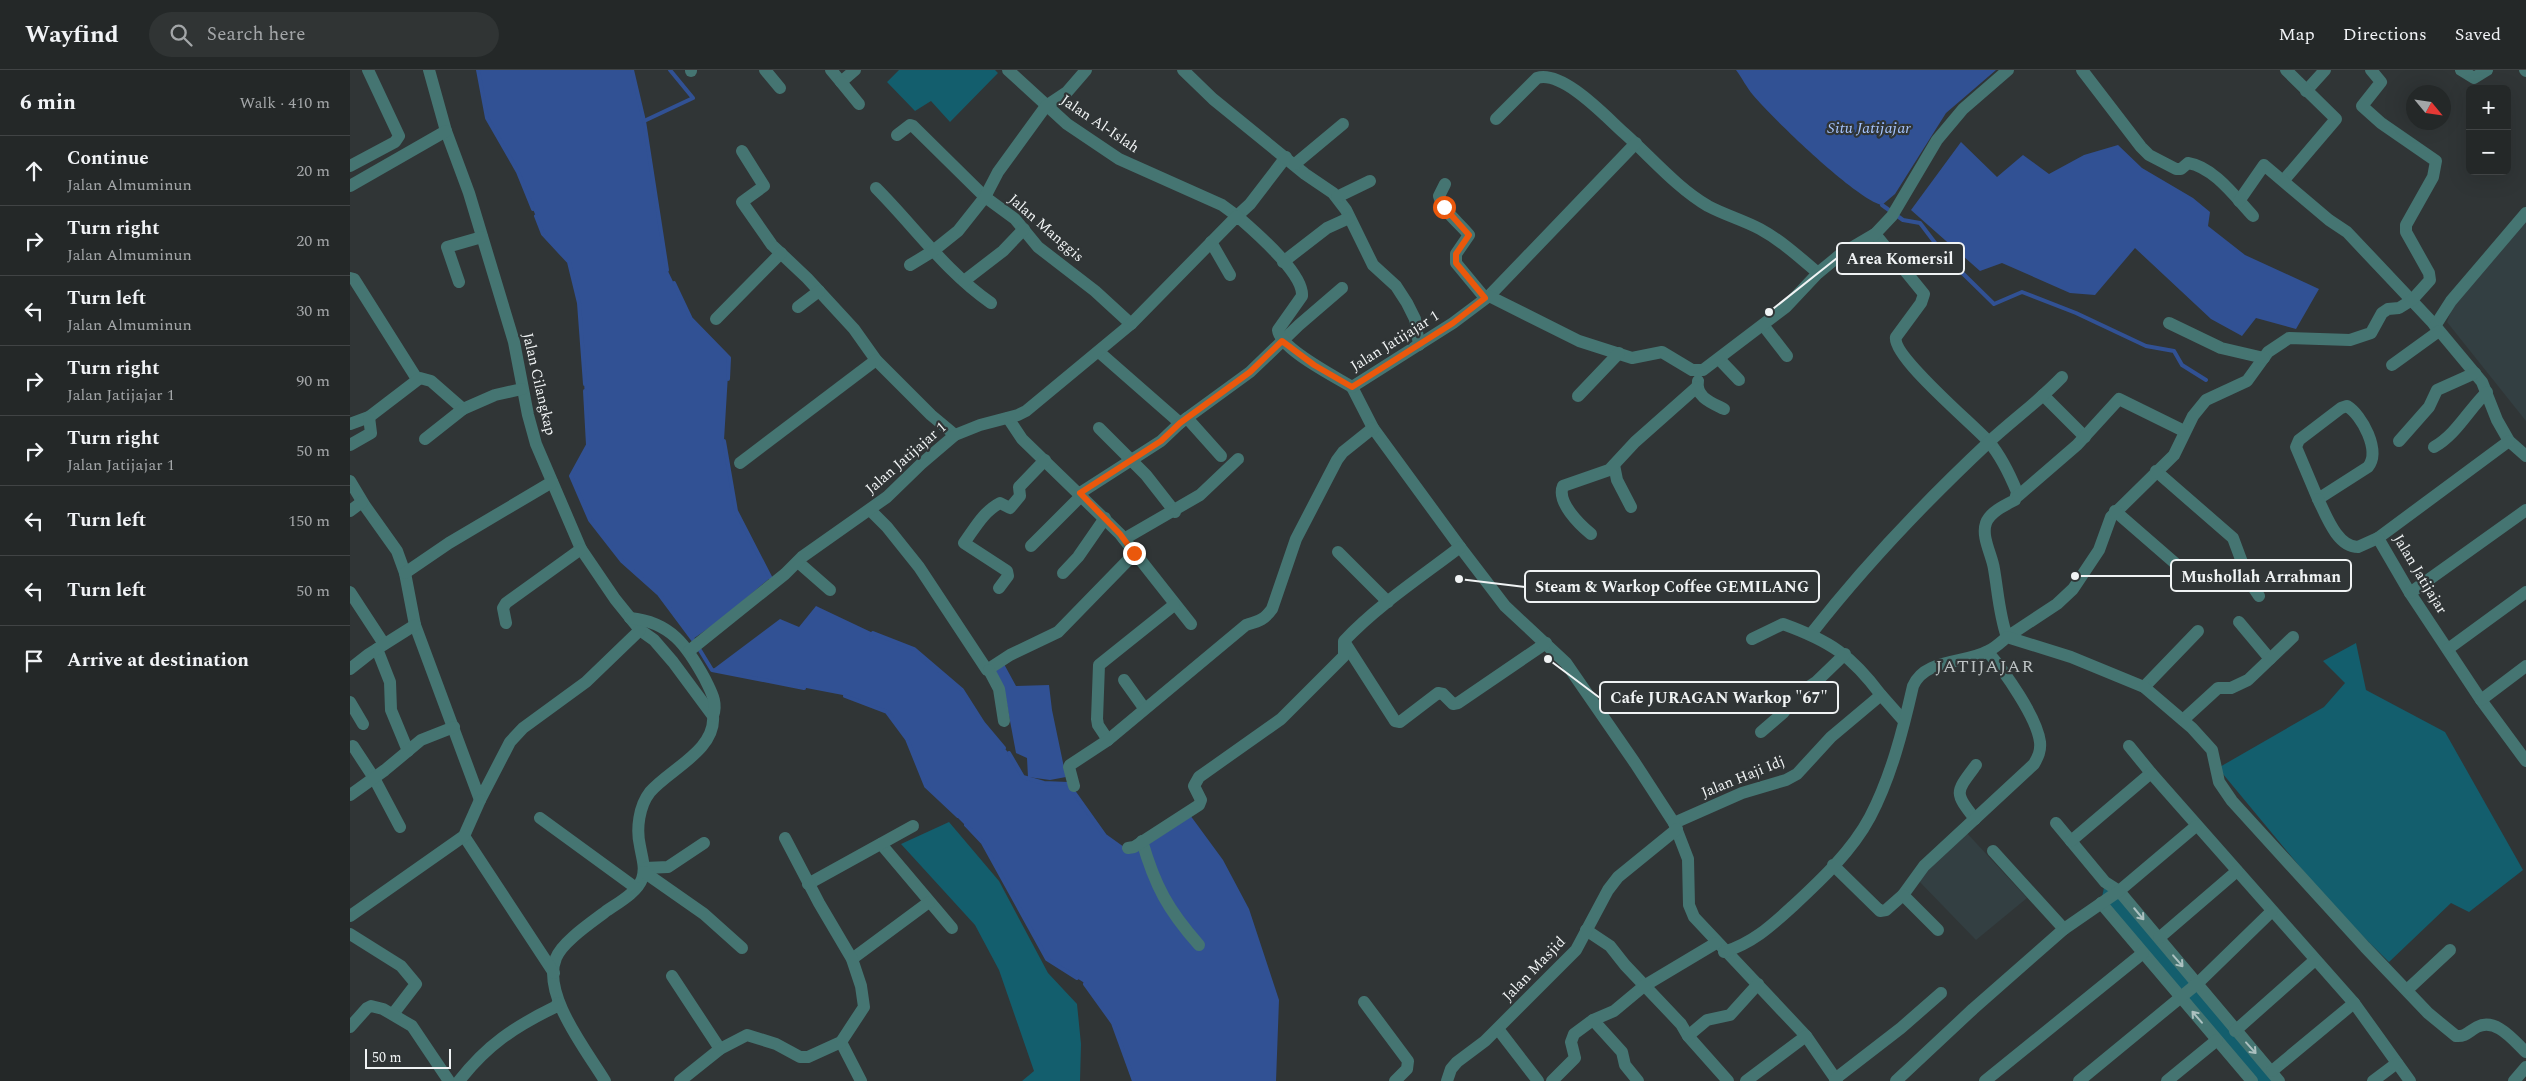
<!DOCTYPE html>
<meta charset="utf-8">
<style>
body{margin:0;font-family:Spectral,serif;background:#303434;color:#f1f3f6}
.controls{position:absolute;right:15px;top:15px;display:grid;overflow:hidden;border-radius:8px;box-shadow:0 5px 20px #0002}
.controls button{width:45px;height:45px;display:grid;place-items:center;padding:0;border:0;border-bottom:1px solid #414445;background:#242828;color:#f1f3f6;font:25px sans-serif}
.compass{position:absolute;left:2056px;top:15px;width:45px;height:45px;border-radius:50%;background:#242828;box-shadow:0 5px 20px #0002;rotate:119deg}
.scale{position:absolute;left:15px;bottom:12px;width:86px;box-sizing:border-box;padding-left:5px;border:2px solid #f0f3f4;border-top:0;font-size:14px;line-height:18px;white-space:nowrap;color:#f0f3f4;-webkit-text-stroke:4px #303536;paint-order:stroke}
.stop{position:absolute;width:15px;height:15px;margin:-11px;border:4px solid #ea580c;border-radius:50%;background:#fff}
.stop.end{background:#ea580c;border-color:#fff;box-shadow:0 1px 5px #0008}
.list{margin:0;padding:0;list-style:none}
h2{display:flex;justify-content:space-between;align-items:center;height:65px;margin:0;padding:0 20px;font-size:21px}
h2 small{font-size:16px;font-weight:400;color:#a3a6a8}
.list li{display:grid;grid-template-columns:32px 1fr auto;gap:15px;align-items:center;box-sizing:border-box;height:70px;padding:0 20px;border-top:1px solid #414445}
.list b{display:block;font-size:19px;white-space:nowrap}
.list p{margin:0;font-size:16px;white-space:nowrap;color:#a3a6a8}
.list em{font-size:16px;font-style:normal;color:#a3a6a8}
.icon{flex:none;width:28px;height:28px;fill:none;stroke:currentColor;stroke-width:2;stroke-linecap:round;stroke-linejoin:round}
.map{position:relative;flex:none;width:2176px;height:1011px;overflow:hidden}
header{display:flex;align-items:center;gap:30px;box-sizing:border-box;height:70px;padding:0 25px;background:#242828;border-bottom:1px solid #414445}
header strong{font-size:24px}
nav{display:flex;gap:28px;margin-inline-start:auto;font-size:18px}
.search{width:350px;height:45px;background:#303434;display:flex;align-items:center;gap:12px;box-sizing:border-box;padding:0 18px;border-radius:28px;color:#a3a6a8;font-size:19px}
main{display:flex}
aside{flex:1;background:#242828}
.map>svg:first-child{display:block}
.built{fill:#333f42}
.green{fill:#135e6d}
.water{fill:#315194}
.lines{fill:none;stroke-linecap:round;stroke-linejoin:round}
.stream{stroke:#315194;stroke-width:4}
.minor{stroke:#457572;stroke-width:12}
.oneway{stroke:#acc1c0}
.route{stroke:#ea580c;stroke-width:6}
.labels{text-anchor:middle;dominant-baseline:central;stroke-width:4.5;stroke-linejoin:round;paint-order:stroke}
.street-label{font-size:15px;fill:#f0f3f4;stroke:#303536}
.water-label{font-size:16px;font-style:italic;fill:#a5c3fc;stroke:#303536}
.quarter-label{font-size:18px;letter-spacing:1px;fill:#bcc2c3;stroke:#303536}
.leader{fill:none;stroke:#f0f3f4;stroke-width:2}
.callout-dot{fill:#f0f3f4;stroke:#303536;stroke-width:2}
.callout{fill:#303536;stroke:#f0f3f4;stroke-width:2}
.callout-label{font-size:16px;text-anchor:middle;font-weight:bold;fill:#f0f3f4}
</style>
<header>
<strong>Wayfind</strong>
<div class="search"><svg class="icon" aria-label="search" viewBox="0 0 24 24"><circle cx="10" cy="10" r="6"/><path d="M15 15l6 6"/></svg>Search here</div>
<nav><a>Map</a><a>Directions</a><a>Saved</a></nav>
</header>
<main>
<aside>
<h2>6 min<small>Walk · 410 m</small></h2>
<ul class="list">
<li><svg class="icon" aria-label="ahead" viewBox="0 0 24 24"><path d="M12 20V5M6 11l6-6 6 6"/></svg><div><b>Continue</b><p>Jalan Almuminun</p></div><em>20 m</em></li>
<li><svg class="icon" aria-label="right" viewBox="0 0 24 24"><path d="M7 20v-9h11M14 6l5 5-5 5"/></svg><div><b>Turn right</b><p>Jalan Almuminun</p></div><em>20 m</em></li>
<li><svg class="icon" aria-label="left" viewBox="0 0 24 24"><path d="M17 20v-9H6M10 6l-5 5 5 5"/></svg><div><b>Turn left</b><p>Jalan Almuminun</p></div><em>30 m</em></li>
<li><svg class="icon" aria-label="right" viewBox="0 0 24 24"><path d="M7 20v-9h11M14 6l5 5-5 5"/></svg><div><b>Turn right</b><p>Jalan Jatijajar 1</p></div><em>90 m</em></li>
<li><svg class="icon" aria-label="right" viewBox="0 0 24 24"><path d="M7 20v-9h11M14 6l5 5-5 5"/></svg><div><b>Turn right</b><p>Jalan Jatijajar 1</p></div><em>50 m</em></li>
<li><svg class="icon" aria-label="left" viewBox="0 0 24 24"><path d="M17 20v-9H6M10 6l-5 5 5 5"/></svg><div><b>Turn left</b></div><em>150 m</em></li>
<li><svg class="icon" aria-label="left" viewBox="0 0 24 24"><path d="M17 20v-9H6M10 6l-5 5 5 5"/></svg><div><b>Turn left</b></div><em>50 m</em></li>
<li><svg class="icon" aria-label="arrive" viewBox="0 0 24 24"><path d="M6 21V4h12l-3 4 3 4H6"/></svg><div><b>Arrive at destination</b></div></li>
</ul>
</aside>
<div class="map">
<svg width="2176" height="1011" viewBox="0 0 2176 1011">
<rect width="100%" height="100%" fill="#303536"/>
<g class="built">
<polygon points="2176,147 2176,351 2097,252 2105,230"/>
<polygon points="1614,760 1677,828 1626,870 1567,809"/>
</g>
<g class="green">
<polygon points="549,0 645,0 648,3 600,52 581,31 565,41 537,12"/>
<polygon points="2006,573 2016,620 2095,662 2173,800 2119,842 2101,833 2039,892 1984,838 1868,698 1974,637 1995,613 1973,591"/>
<polygon points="599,752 649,811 698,903 727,934 731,974 730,1011 672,1011 684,1001 649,900 625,855 551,774"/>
<polygon points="1755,812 1929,1011 1902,1011 1751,833"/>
</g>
<g class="water">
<polygon points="128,0 282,0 294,51 316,197 341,249 379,288 374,370 386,440 420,508 373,548 343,569 309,524 272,491 240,450 221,406 238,375 229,233 219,192 193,164 168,102 137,48"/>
<path d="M1386 0H1646L1596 43 1545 124 1532 135C1507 130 1422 48 1403 25 1397 18 1392 8 1386 0Z"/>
<polygon points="1611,72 1647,107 1673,85 1699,104 1734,85 1768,75 1792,98 1843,128 1860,142 1858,156 1895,185 1969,219 1946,259 1906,248 1892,266 1861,249 1785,178 1745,225 1720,223 1652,193 1630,201 1561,140"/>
<polygon points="466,536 523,563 564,579 612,620 633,653 662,687 673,707 694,713 718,714 755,766 778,783 840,745 873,790 899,839 929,930 926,1011 784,1011 763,953 733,912 697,889 633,773 576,716 557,669 537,642 498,626 362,600 430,549 449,557"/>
<polygon points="654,594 666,616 699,615 702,640 716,707 700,710 678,707 677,688 666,683 655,624 643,601"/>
</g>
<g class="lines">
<g class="stream">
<polyline points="128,0 137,48 168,102 183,139"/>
<polyline points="282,0 294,51 317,200"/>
<polyline points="294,51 343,28 320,0"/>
<polyline points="1532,135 1553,150 1570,153 1595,186 1644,234 1672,222 1726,243 1796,276 1824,281 1832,295 1856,310"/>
<polyline points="186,146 193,164 219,192 229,233 235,314"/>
<polyline points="324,213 341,249 379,288 378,309"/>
<polyline points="235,321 238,375 221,406 240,450 272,491 309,524 344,571"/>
<polyline points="374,371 386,441 420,507"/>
<polyline points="521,567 523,563 564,579 612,620 633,653 654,678"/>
<polyline points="348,577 362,600 454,618"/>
<polyline points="495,626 537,642 557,669 576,716 608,746"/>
<polyline points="659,683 673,707 694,713 718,714 755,766 776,781"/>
<polyline points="616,755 633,773 697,889 727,908"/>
<polyline points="735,914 763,953 784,1011"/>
</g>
<g class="minor">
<path d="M79 0 96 61 119 123 164 272 178 345 186 374 231 479 265 529 290 560 304 570 323 592 363 646C366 680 320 699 300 722 289 736 286 759 290 776 292 788 296 798 292 809 287 823 266 834 255 842 242 852 212 872 206 888 191 924 237 981 255 1011"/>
<polyline points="415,0 430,18"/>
<polyline points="481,0 491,12 505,0"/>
<polyline points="658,0 717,54 769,89 872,135 887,146 900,134 936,87"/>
<polyline points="833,0 863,29 955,104 983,123 996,140 1023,195 1046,216 1057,233 1065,249 1069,275"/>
<path d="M1732 0 1791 77 1799 85 1826 99H1831L1838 93C1864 97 1886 128 1903 146"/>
<polyline points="2111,0 2124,8 2137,0"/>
<polyline points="2175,0 2176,1"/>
<polyline points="341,1 341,0"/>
<polyline points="491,12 509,34"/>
<polyline points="1956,21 1975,0"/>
<path d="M1146 49 1187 8C1213 0 1256 47 1274 63 1301 87 1327 118 1358 136 1375 145 1393 150 1410 159 1432 171 1449 187 1468 203"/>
<polyline points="547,65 560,55 563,56 635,127 665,149 688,177 745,221 781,254"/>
<polyline points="392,81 414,116 392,132 422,175 457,208 504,259 526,290 581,345 605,365"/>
<polyline points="945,94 993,54"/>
<polyline points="0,96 45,72 49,66 18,0"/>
<polyline points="1934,110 1986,49 1936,0"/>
<path d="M1095 114 1089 126C1094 143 1109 152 1119 165L1106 184V193L1135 228"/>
<polyline points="0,116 96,61"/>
<path d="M526 118C564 156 596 202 641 233"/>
<polyline points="987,127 1020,111"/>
<polyline points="1889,131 1914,95 1979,150 1997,162 2082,252 2132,312 2147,350 2159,371 2176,386"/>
<path d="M1525 164 1574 224 1571 233 1546 267C1541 286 1624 355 1639 372 1650 385 1660 405 1667 422L1665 430C1655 435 1640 442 1636 453 1631 467 1642 485 1644 499 1648 522 1649 544 1657 567L1707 534 1723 519 1749 480 1761 447 1824 385 1843 346 1856 330 1897 311 1918 282 1939 268 2000 270 2021 263 2032 243 2038 239 2049 238 2062 230 2080 210 2079 203 2056 162V155L2083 107 2086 91 2031 53 2012 36 2031 12 2021 0"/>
<polyline points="861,172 880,205"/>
<polyline points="933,192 977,158 999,148"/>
<polyline points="560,195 583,181 608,161 635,127 648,102 696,36 717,22 736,0"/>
<polyline points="0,208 4,209 67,309"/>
<polyline points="614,211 653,181 674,159"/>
<polyline points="109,212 97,177 132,167"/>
<polyline points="1139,226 1286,73"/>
<polyline points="448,237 469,221"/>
<polyline points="366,249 431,183"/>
<polyline points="1819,253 1871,278 1914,288"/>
<polyline points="1413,255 1437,286"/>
<polyline points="2085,256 2101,231 2176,143"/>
<polyline points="749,282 830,353"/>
<polyline points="1369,289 1389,310"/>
<polyline points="2042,295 2089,261"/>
<path d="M1348 311C1345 327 1362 333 1374 339"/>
<polyline points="1002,317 1023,358 1110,477 1155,536 1216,593 1285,693 1324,753 1338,789 1339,835 1344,847 1456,966 1487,1011"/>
<polyline points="1002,317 1103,253 1139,226 1229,271 1282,288 1312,282 1342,300 1353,300 1436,237 1468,203 1491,184 1525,164 1542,146 1587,70 1613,39 1658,0"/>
<polyline points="1693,325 1735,367"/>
<polyline points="1228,326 1269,283"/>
<path d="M1997 336C2012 345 2031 381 2018 397L1968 429 1946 377 1949 370 1991 338Z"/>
<polyline points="658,348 672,369 770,464 841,554"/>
<polyline points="837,348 871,386"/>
<polyline points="0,354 19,347 70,308 81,311 113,339 145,325 172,319"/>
<polyline points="749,358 796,405 825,442"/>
<polyline points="75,369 113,339"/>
<polyline points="2049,371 2079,337 2087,320 2125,303"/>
<polyline points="0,375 21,363 19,347"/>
<path d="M2084 377C2106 365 2119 339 2137 322"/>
<polyline points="390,393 526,290"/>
<polyline points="1264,395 1267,410 1281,437"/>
<polyline points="1806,401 1883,468 1899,511 1909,526"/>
<polyline points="0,411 15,436 47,481 55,503 65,555 130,730 160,672 173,658 236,612 290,560"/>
<polyline points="730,423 811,371 830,353 900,302 949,255 992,218"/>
<polyline points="1668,426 1727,375 1769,329 1834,361"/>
<path d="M1968 429C1976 445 1987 477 2008 477L2028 468 2159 371"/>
<polyline points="520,440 537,457 569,497 637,600 660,585 708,562 785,483"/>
<polyline points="0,441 12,432"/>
<polyline points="1765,441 1826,494"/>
<path d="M1241 464C1230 455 1206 432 1213 416L1259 400 1285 372 1347 317"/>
<polyline points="2028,468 2060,523 2131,630 2176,691"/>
<polyline points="774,469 850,425 888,389"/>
<polyline points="681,476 732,425"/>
<polyline points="988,482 1038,532"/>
<polyline points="448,492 480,520"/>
<polyline points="55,503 99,473 202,412"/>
<polyline points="713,503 728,487 755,448"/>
<path d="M649 518 658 506 657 501 614 473C625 458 633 442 650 433L660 438 670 426 669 417 695 390"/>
<polyline points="0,522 34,574"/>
<polyline points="2060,523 2176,440"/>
<path d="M280 548C321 552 337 576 355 609 361 622 368 632 363 646"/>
<polyline points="1889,552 1920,589"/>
<polyline points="156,553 153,538 156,533 231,479"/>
<path d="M1461 564C1514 496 1577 430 1640 371 1664 349 1689 331 1712 307"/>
<path d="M1402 569 1433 554C1480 571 1501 585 1531 625"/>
<polyline points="995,573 1045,651 1050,652 1088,623 1093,624 1103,634 1108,633 1196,573"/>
<polyline points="27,579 40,612 41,640 58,681"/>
<polyline points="2098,579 2176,522"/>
<path d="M339 581 435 504 452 487 537 427 571 394 605 365 630 355 668 345 676 341 781 254 887 146C904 161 954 203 952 226L928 260C930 279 986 307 1002 317"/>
<polyline points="0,599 19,584 65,555"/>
<polyline points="639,600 649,619 654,651"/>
<polyline points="774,610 794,638"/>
<polyline points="1794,617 1848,561"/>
<polyline points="2131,630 2176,596"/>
<polyline points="0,632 13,654"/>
<polyline points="1833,650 1868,618 1881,618 1898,610 1943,567"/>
<polyline points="1411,662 1433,643 1448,624 1466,612 1495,584"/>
<polyline points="758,670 748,655 747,649 749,595 824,535"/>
<polyline points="3,676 24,708 50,757"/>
<polyline points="1779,676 1801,703"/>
<path d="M724 716 719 697 720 695 758 670 896 555C909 551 914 550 922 539L946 469 987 390 993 382 1023 358"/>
<polyline points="0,725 35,700 71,670 104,657"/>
<polyline points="190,748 286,818"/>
<path d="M1625 749C1604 722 1605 723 1626 695"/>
<polyline points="1324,753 1392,723 1436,710 1447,704 1481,667 1531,625 1554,651"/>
<polyline points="1706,753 1755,812 1769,821 1929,1011"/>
<polyline points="114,766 204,903"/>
<path d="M792 771C805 816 818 840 849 875"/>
<polyline points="1721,771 1801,703 2004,933 1922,1001"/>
<polyline points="531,774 602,858"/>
<path d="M778 778 784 777 849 735 851 730 844 716 849 707 931 649 994 586V571C1028 535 1071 507 1110 477"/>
<polyline points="1643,781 1714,859"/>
<path d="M1483 795 1530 841 1536 840 1553 825 1574 796 1684 694C1688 687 1691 681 1690 672 1687 647 1654 601 1638 582"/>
<polyline points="295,798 318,797 354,773"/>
<polyline points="294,802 354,844 392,878"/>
<polyline points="458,814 563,756"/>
<polyline points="1553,825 1588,860"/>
<polyline points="1751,833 1902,1011"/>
<polyline points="0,846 114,766 130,730"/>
<polyline points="1236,860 1260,876 1275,895 1331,954 1338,966 1378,1011"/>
<polyline points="0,864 51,896 66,914 43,944"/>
<polyline points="1809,868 1887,801"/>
<path d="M1374 882C1403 873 1421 856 1443 836 1471 810 1502 781 1520 747 1541 707 1553 660 1563 616 1575 588 1615 594 1638 581 1645 578 1651 572 1657 567L1721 587 1794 617 1842 658 1862 680 1869 712 1882 731 2015 877 2078 943 2106 966C2116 967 2119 961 2127 957 2146 947 2164 971 2176 982"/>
<polyline points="502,889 579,832"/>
<polyline points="322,906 370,979"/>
<polyline points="2057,920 2100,880"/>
<polyline points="1014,932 1058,991 1057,999 1045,1011"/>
<polyline points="2004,933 2060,1011"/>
<polyline points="1243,950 1272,982 1275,995 1288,1011"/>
<polyline points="0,957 17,938 21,936 33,939 62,956 99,1011"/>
<polyline points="1148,959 1188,1011"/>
<polyline points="1885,961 1965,890"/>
<polyline points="1338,966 1357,950 1380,945 1408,914"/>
<polyline points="491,972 511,1011"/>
<polyline points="1485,1009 1551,958 1591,923"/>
<path d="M109 1011C137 975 164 957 205 937L208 933"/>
<polyline points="330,1011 370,979 397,965 426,974 450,987 458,987 491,972 514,937 511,916 502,889 469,833 435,768"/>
<polyline points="1097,1011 1101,999 1107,992 1135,971 1226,880 1258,820 1268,807 1327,759"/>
<polyline points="1202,1011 1225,988 1221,972 1224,964 1243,950 1264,941 1294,916 1366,873"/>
<polyline points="1396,1011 1456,966"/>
<polyline points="1546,1011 1623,939 1714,859 1769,821 1846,756"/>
<polyline points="1635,1011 1793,883"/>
<polyline points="1729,1011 1848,913 1922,841"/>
<polyline points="1817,1011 1867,970"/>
<polyline points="2023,1011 2047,993"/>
<polyline points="2164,1011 2176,997"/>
</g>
</g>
<defs><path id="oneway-shaft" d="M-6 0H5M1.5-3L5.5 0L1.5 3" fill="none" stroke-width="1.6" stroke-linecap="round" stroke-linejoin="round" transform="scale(1.25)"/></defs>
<g class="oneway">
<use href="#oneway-shaft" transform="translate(1789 844) rotate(50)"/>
<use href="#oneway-shaft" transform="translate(1828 891) rotate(49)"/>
<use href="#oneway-shaft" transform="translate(1847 947) rotate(-131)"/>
<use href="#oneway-shaft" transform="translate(1901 978) rotate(48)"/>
</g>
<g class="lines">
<polyline class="route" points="784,483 770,464 730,423 811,371 830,353 900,302 932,271 964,295 1002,317 1103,253 1135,228 1106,193 1106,184 1119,165 1094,137"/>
</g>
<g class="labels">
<g class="street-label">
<text transform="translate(750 54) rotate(34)">Jalan Al-Islah</text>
<text transform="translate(696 158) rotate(41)">Jalan Manggis</text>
<text transform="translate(1045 271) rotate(-32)">Jalan Jatijajar 1</text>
<text transform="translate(189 314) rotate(77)">Jalan Cilangkap</text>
<text transform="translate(556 388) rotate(-41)">Jalan Jatijajar 1</text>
<text transform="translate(2070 504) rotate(59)">Jalan Jatijajar</text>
<text transform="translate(1393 707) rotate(-22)">Jalan Haji Idj</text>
<text transform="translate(1184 899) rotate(-46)">Jalan Masjid</text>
</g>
<g class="water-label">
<text x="1519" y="58">Situ Jatijajar</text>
</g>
<g class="quarter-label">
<text x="1635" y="596">JATIJAJAR</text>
</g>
</g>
<path class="leader" d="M1419 242L1487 188M1725 506L1821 506M1109 509L1175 517M1198 589L1250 628"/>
<g class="callout-dot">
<circle cx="1419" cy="242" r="5"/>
<circle cx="1725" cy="506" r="5"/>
<circle cx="1109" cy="509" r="5"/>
<circle cx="1198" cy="589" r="5"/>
</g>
<g class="callout">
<rect x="1487" y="173" width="127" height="31" rx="5"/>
<rect x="1821" y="490" width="180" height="31" rx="5"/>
<rect x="1175" y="501" width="294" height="31" rx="5"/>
<rect x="1250" y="612" width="238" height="31" rx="5"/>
</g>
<g class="callout-label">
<text x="1550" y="194">Area Komersil</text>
<text x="1911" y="512">Mushollah Arrahman</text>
<text x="1322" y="522">Steam &amp; Warkop Coffee GEMILANG</text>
<text x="1369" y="633">Cafe JURAGAN Warkop "67"</text>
</g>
</svg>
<div class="controls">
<button>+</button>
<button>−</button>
</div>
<svg class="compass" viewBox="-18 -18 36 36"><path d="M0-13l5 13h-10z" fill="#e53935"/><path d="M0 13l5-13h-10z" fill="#a3a6a8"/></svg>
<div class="scale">50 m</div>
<div class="stop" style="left:1094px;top:137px"></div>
<div class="stop end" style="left:784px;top:483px"></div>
</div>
</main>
